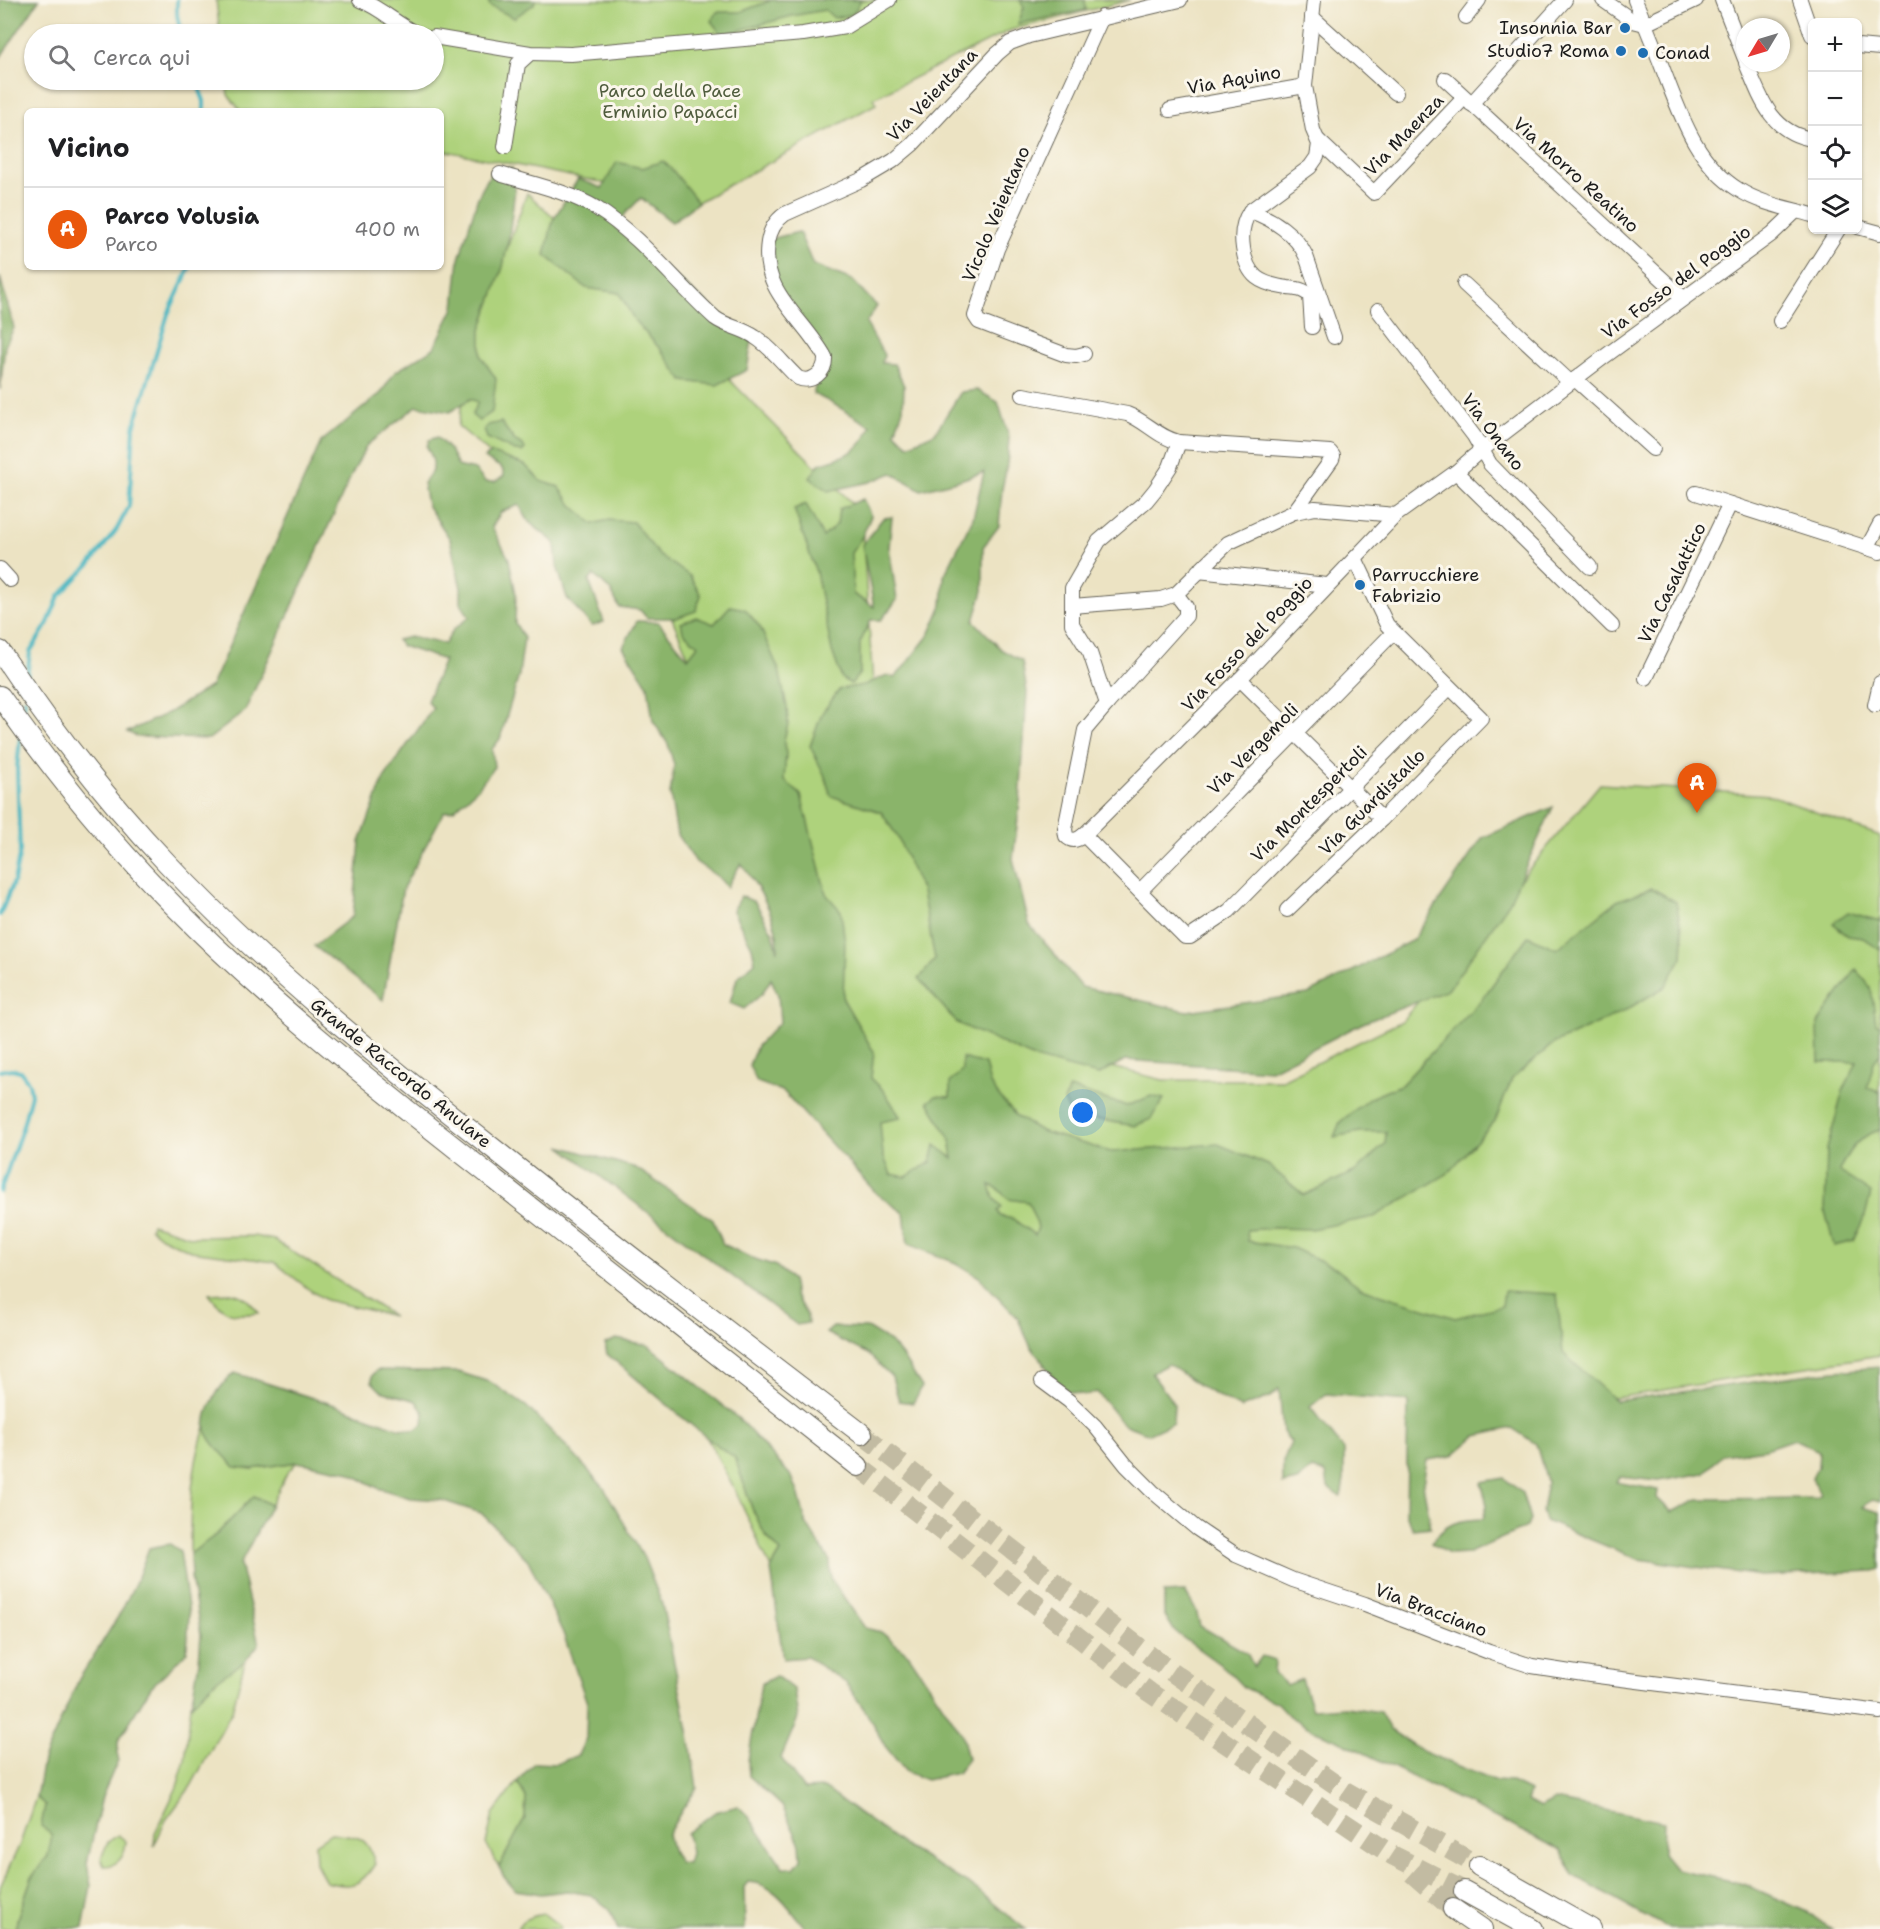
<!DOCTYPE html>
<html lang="it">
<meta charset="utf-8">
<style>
body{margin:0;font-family:"Shantell Sans",sans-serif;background:#f2f2f2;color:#202124}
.controls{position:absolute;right:18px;top:18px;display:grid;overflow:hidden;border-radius:9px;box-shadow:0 2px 4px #0004}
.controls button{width:54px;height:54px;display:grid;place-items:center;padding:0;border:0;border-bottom:2px solid #e0e0e0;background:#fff;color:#202124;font:30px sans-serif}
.compass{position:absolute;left:1736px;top:18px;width:54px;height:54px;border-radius:50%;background:#fff;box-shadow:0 2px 4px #0004;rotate:232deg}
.you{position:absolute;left:1083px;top:1113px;width:21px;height:21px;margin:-15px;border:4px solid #fff;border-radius:50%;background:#1a73e8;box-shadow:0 0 0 9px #1a73e833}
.badge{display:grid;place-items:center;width:39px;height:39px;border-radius:50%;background:#ea580c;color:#fff;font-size:20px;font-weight:700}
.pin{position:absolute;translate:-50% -50px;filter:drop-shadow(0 2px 3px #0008)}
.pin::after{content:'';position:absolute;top:32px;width:21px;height:18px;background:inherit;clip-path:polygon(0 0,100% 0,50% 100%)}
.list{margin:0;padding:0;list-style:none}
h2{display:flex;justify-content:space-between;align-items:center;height:78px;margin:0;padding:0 24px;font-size:26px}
h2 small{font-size:20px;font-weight:400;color:#757577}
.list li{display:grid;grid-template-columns:39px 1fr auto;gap:18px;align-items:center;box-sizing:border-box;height:84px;padding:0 24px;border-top:2px solid #e0e0e0}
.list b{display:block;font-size:22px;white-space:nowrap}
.list p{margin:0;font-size:20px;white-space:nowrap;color:#757577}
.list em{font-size:20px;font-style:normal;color:#757577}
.icon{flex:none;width:33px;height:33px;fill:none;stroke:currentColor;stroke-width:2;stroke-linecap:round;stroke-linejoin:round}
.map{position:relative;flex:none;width:1880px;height:1929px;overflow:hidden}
.search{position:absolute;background:#fff;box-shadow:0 2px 4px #0004;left:24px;top:24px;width:420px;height:66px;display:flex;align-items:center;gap:15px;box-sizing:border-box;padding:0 21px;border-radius:33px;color:#757577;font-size:22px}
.panel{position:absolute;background:#fff;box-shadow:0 2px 4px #0004;left:24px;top:108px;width:420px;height:162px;border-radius:9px}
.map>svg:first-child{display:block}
.green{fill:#aed27b;stroke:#65774c;stroke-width:1.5}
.forest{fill:#8ab46b;stroke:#536844;stroke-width:1.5;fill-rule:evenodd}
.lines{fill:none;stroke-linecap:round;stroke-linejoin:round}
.stream{stroke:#48b6c1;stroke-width:4}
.highway-tunnel{stroke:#c2bba2;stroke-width:20;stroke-dasharray:20 10;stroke-linecap:butt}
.minor-casing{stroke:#656256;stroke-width:16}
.highway-casing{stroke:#656256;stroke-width:22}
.minor{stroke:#fff;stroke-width:14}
.highway{stroke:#fff;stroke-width:20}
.poi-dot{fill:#1f6fb2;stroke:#fbf7ec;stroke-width:2}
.labels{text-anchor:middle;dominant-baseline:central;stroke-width:6;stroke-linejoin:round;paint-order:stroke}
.poi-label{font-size:18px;fill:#1c1c1c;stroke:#fbf7ec;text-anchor:end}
.street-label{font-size:18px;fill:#1c1c1c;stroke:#fbf7ec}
.park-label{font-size:18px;fill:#4f5c3d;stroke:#fbf7ec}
</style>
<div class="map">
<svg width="1880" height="1929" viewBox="0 0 1880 1929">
<rect width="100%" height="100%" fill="#fbf7ec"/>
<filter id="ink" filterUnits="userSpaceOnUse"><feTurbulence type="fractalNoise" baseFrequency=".0167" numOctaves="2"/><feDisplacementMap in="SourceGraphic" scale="12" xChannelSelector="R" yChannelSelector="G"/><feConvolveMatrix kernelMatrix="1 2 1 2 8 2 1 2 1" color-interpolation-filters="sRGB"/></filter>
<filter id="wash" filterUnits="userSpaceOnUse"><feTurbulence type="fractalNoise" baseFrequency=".008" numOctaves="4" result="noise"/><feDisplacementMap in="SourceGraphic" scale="24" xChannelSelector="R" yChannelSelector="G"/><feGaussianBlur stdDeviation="1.35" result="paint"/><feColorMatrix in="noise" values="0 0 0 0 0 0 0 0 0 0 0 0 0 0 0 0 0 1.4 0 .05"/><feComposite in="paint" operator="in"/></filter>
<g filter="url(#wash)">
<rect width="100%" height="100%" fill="#ece3c3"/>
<g class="green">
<polygon points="216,0 1130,0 1011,30 873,98 876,104 698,202 672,222 641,198 600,182 441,150 441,111 241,111 228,95 226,80 434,80 434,34 220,34"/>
<polygon points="527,193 692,342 861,512 874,698 1055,1053 1163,1080 1282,1080 1402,1021 1600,784 1770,795 1880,836 1880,1355 1615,1398 1197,1264 921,1221 791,1085 777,867 666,604 458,426 471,348"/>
<polygon points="152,1224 193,1237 254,1236 274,1240 393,1316 326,1300 311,1291 274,1262 191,1251 161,1237 150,1228"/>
<path d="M231 1293C245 1295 250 1302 259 1313 232 1316 225 1316 209 1294Z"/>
<path d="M205 1427 212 1441 252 1469 297 1462 287 1473 271 1505 254 1496 217 1534 190 1554C190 1506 190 1474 205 1427Z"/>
<polygon points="707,1438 735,1458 752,1508 765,1535 781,1552 771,1569 736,1492"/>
<polygon points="245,1661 232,1711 191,1786 166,1820 154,1846 155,1833 177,1787 185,1760 191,1705 214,1682"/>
<polygon points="517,1782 526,1797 525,1818 499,1867 486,1844 493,1814"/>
<polygon points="36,1797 45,1805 53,1835 48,1856 32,1877 17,1919 16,1929 0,1929 0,1887 20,1844"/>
<path d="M331 1833C357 1837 368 1834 375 1864 360 1887 351 1888 326 1882L316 1863 315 1844Z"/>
<path d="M118 1835 126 1841C125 1855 119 1866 104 1866L101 1858 108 1842Z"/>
<path d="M544 1914 560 1926V1929H517C521 1918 534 1916 544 1914Z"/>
</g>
<g class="forest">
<polygon points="0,0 39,0 0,58"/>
<polygon points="488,0 535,0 534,4 514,18 490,6"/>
<polygon points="772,0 861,0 853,14 834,18 825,10 792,16 722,35 711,21 717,12 740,12"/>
<polygon points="1020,0 1085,0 1086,10 1018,24 1024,7"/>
<polygon points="663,161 674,172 698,202 672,222 641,198 625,214 616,228 752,340 747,370 717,385 683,381 661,350 635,321 619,293 586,288 545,255 553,220 578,179 602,188 617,162 642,168"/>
<polygon points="512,168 515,189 509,237 503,267 481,330 481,356 496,379 492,412 479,421 472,415 478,402 470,399 450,412 417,406 367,445 351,476 245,711 209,739 138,737 127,732 170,712 211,686 321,442 381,393 395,372 434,348 454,308 459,259 478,197 493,169"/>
<path d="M799 232 813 265 852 280 877 306 866 323 884 355 882 363 894 364 904 386 903 409 895 432 908 445 935 433 961 392 977 390 998 402 1009 437 1007 466 1002 489 999 526 983 547V591L974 621 1002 650 1022 661 1027 692 1020 801 1013 859 1029 924 1082 987 1187 1011 1308 994 1413 940 1482 838 1553 807 1509 903 1448 990 1363 1023 1271 1070 1125 1060 1098 1075 1034 1058 957 1023 919 979 935 959 922 892 897 836 881 812 831 796 824 774 810 746 822 713 840 689 864 685 887 675 895 678 929 635 942 605 944 576 973 518 984 472 960 480 921 490 892 473 870 482 828 491 810 478 819 464C847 455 859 454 871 426 851 416 834 402 813 394L823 361 775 283 766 240Z"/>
<polygon points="0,277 14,328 5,346 0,390"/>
<polygon points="501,422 514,440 523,445 525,449 522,452 515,451 487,438 484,429 488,425"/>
<path d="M437 437 450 450 458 466 475 470 485 482H495L504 476 502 468 484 458 492 453 525 465 541 481 559 487 572 505 593 524 608 520 633 522 659 555 690 576 701 595 696 611 676 618H647L640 610 619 607 611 591 594 575 589 581 604 622 592 626 567 598 557 566 555 543 529 522 519 505 501 512 492 527 509 559 516 594 515 623 524 638 519 675 500 739 492 749 494 767 479 787 454 810 444 812 403 888 383 1000 314 946 353 916 360 842 384 778 433 708 427 701 444 660 402 646 397 640 410 637 445 644 453 630 469 617 461 603V588L450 539 427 505 423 483C436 469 436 464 427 447L429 440Z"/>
<polygon points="863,499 871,516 862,537 851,553 853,594 874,607 862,545 883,518 892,517 889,547 897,600 881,620 871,620 860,643 860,673 851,684 842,679 832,651 816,572 794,509 806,504 823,537 837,524 839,509"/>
<path d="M730 606 745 609 760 627 779 670 787 707 788 724 784 740 786 754 784 780 801 795 826 894 841 911 845 943 843 999 874 1052 871 1078 884 1091 901 1118 880 1122 883 1155 891 1174 906 1177 931 1162 935 1145 953 1158 950 1139 928 1102 936 1096 950 1097V1082L962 1071V1058L985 1064 990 1084 998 1095 1017 1117 1041 1131 1111 1152 1218 1144 1268 1165 1304 1195 1356 1171 1385 1144 1386 1132H1360L1334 1137 1340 1122 1370 1098 1401 1085 1482 999 1528 936 1557 949 1617 901 1652 888 1676 902 1683 940 1682 957 1665 987 1624 1011 1553 1044 1512 1079 1495 1121 1447 1174 1374 1217 1311 1229 1274 1228 1247 1230 1248 1241 1293 1248 1334 1267 1361 1288 1455 1318 1502 1306 1504 1291 1557 1294 1563 1353 1616 1401 1825 1372 1879 1367 1880 1502 1873 1500 1862 1507 1880 1512V1569L1874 1571 1761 1576 1638 1559 1545 1521 1542 1511 1547 1482 1536 1444 1512 1428 1476 1436 1452 1456 1427 1460 1423 1484 1431 1527 1413 1529 1406 1514 1408 1401 1326 1394 1310 1407 1344 1450V1480L1341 1497 1328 1488 1326 1473 1312 1469 1297 1481 1283 1484V1462L1291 1442 1283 1432 1279 1389 1270 1397 1241 1408 1208 1391 1168 1364 1151 1373 1174 1404 1173 1423 1149 1434 1123 1424 1097 1392 1085 1395 1067 1391 1051 1374 1030 1345 1017 1317 979 1277 956 1263 908 1244 904 1213 877 1194 784 1092 757 1082 749 1065 757 1046 780 1022 778 995 771 979 762 994 744 1009 730 1003 737 978 755 962 752 947 733 911 741 896 755 902 773 933 778 951C779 919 759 888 741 863L727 887 718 877 696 862 677 835 670 794 674 765 668 744 653 721 648 686 623 647 637 621 658 622 688 658 698 645 683 632 681 623 696 617 714 624ZM990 1185 997 1188 1008 1199 1028 1202 1038 1227 1035 1235 1013 1219 1000 1216 998 1211 1002 1207 994 1198ZM1794 1439 1819 1451 1818 1467 1812 1478 1820 1495 1816 1498 1698 1499 1672 1512 1657 1498 1658 1490 1616 1482 1620 1477 1659 1481 1704 1473 1722 1455 1765 1449Z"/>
<polygon points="1848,912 1880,921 1880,950 1863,938 1848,936 1833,923"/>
<path d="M1856 969 1871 988 1876 1023 1880 1026V1054L1874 1062 1867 1088 1880 1092V1130C1857 1137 1848 1151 1839 1171L1871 1193 1864 1220 1854 1241 1834 1246 1825 1211 1827 1149 1843 1091 1857 1062H1819L1818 1023Z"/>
<polygon points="1069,1088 1127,1106 1151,1096 1164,1099 1151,1119 1135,1126 1071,1115 1064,1101"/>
<polygon points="560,1146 636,1168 713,1220 723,1244 749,1257 776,1266 792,1280 795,1296 807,1315 808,1323 797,1325"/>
<polygon points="833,1327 867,1328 890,1342 902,1356 922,1387 913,1403 899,1401 892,1377 868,1354 826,1333"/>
<polygon points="616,1339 648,1345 739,1419 792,1477 799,1495 806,1523 830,1561 831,1579 865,1628 881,1632 909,1655 962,1734 968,1759 957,1773 926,1780 906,1772 885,1746 866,1712 846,1683 807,1657 783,1659 771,1569 781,1552 765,1535 752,1508 735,1458 707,1438 607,1354 605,1344"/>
<path d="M377 1370 458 1372 490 1382 526 1406 567 1447 604 1488 644 1558 662 1604 689 1735 697 1788 682 1810 668 1834 673 1853 679 1862 688 1863 691 1853 687 1833 715 1812 738 1806 749 1817 783 1867 794 1868 801 1859 800 1844 782 1806 749 1776 748 1761 761 1684 776 1676 794 1690 798 1718 781 1758 804 1789 824 1788 909 1849 975 1888 1025 1929H806C790 1910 776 1883 748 1882L744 1887 745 1929H618V1926L608 1908 591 1895 567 1891 541 1894 515 1890 504 1877 499 1867 525 1818 526 1797 517 1782 534 1763 556 1764 578 1755 586 1738 587 1703 563 1633 528 1560 481 1513 441 1500 410 1498 378 1488 346 1471 297 1462 252 1469 235 1467C225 1456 211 1444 206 1430 202 1413 221 1382 235 1373L344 1408 398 1428 414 1430 423 1424 424 1413 416 1401 381 1391 372 1382V1376Z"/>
<path d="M1504 1478 1522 1493 1530 1520 1527 1527 1469 1553 1449 1554 1431 1543C1447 1522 1458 1520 1483 1519L1487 1505 1481 1482Z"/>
<polygon points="254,1496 271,1505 240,1564 259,1644 245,1661 214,1682 191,1705 199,1662 201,1634 191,1578 190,1554 217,1534"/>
<polygon points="170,1544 180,1551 189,1614 187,1652 151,1687 118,1741 118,1760 102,1797 87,1863 91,1886 83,1928 16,1929 17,1919 32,1877 48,1856 52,1835 41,1826 45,1805 36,1797 43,1760 79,1679 121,1612 138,1577 149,1548"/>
<polygon points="1185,1592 1196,1610 1200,1626 1247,1653 1254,1667 1262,1656 1275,1660 1274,1674 1287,1685 1302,1679 1312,1709 1346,1707 1380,1712 1390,1730 1422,1751 1494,1781 1512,1782 1530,1791 1527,1801 1540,1808 1555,1800 1664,1822 1663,1853 1676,1869 1744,1884 1807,1912 1832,1929 1669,1929 1573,1875 1561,1850 1336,1739 1313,1730 1289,1716 1277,1703 1243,1687 1225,1668 1175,1632 1164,1614 1164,1593"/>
</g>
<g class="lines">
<g class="stream">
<polyline points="177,0 177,15 181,34"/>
<polyline points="196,80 204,101 204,111"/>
<polyline points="27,677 30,652 48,623 59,596 91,563 117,529 129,506 134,427 168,314 190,267"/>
<polyline points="23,716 25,699"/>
<polyline points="0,915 14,881 20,851 17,768 20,738"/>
<polyline points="0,1071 12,1069 20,1071 29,1083 31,1095 22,1129 0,1192"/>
</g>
</g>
</g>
<g filter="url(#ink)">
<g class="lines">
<g class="highway-tunnel">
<polyline points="862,1434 1166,1668 1345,1791 1479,1866"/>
<polyline points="858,1466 1149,1692 1392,1855 1464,1891"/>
<polyline points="1412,1873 1453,1909"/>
</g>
<g class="minor-casing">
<g id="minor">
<path d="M360 0C381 8 396 24 417 34"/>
<polyline points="1603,0 1633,21 1645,24 1696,0"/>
<path d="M1635 0C1645 24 1655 48 1664 72 1681 116 1697 164 1739 190 1761 204 1788 208 1812 215"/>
<polyline points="1722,0 1745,59"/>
<polyline points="1800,0 1812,35"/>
<polyline points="1312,17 1396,93"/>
<polyline points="1466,17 1479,0"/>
<polyline points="434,37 530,53 571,54 803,34 845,27 889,0"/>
<polyline points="1858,46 1880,48"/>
<path d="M1746 63C1760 97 1771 133 1812 139"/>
<polyline points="1445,79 1683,298"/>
<polyline points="1471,104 1565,0"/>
<polyline points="1170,110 1305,86"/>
<polyline points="1318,140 1374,193 1464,98"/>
<polyline points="505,147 518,64 530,53"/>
<path d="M500 174C532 184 567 191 596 208 642 237 675 282 715 318 727 327 743 328 755 337 771 347 783 364 798 378 812 384 826 372 825 357 803 317 760 292 768 242 770 230 775 221 785 214L861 180 893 161 912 145 997 54 1010 43 1029 36 1180 0"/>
<path d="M1250 211C1273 219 1296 234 1306 256L1334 337"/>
<polyline points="1858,227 1880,233"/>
<polyline points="1464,284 1570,382"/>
<polyline points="1378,310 1474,436 1490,464 1590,567"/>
<polyline points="1780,321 1838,230"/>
<path d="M1312 327 1310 296C1304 289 1297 289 1288 288 1260 284 1247 277 1243 248 1241 235 1242 223 1250 211L1310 167 1317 157 1319 144 1313 130 1305 86 1314 0"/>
<polyline points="1084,354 1076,356 1066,355 979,322 975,316 997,249 1102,17"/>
<polyline points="1575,379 1653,449"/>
<path d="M1023 395 1127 414C1146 421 1159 438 1179 442L1330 452 1333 456 1332 459 1294 512"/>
<path d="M1179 442 1170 467 1155 490 1146 501 1099 541 1072 588V624L1090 653 1107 704 1085 730 1065 829 1066 836C1072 842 1078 840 1084 835L1240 679 1396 515 1456 472 1474 456 1604 357 1772 234 1796 211"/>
<polyline points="1456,472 1612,626"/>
<polyline points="1696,493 1880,552"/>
<polyline points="1867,548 1880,524"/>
<polyline points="0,569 10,580"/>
<polyline points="1198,571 1327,585"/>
<polyline points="1072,606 1161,599 1176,594"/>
<polyline points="1646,678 1730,504"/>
<polyline points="1240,679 1382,819"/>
<polyline points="1107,704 1186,616 1186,607 1176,594 1228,543 1294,512 1315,508 1396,515"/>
<polyline points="1875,705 1880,683"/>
<polyline points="1084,835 1185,937 1190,937 1229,911 1449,688"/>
<polyline points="1140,891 1393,633"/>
<polyline points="1287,910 1382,819 1481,718 1387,625 1355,558"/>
<polyline points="1042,1381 1069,1401 1095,1426 1126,1465 1152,1491 1196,1528 1236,1555 1293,1580 1365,1604 1489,1652 1532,1666 1590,1675 1880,1712"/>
</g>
</g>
<g class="highway-casing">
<g id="highway">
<path d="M0 651C50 726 105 798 167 863 268 970 383 1062 499 1153 618 1248 740 1341 862 1434"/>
<path d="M0 696C52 770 110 842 174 906 273 1007 387 1094 497 1181 617 1276 738 1371 858 1466"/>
<polyline points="1479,1866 1591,1929"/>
<polyline points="1464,1891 1533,1929"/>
<polyline points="1453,1909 1482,1929"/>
</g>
</g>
<use href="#minor" class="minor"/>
<use href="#highway" class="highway"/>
</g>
</g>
<g class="poi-dot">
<circle cx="1625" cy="28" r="6"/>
<circle cx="1621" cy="51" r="6"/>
<circle cx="1643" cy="53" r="6"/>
<circle cx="1360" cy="585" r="6"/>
</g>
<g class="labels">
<g class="poi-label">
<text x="1613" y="28">Insonnia Bar</text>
<text x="1609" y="51">Studio7 Roma</text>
<text x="1655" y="53" text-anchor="start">Conad</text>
<text x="1372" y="575" text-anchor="start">Parrucchiere<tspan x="1372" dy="21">Fabrizio</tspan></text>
</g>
<g class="street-label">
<text transform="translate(1234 80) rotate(-10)">Via Aquino</text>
<text transform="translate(932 95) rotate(-46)">Via Veientana</text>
<text transform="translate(1404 135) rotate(-46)">Via Maenza</text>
<text transform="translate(1576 175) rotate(42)">Via Morro Reatino</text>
<text transform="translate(996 214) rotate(-67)">Vicolo Veientano</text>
<text transform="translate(1676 282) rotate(-36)">Via Fosso del Poggio</text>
<text transform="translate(1493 432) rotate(53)">Via Onano</text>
<text transform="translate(1672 583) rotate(-64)">Via Casalattico</text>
<text transform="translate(1247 644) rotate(-46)">Via Fosso del Poggio</text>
<text transform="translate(1253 749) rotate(-45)">Via Vergemoli</text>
<text transform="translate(1372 802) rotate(-45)">Via Guardistallo</text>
<text transform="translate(1309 804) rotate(-45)">Via Montespertoli</text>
<text transform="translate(401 1073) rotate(39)">Grande Raccordo Anulare</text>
<text transform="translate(1431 1610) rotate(21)">Via Bracciano</text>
</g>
<g class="park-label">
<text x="670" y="91">Parco della Pace<tspan x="670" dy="21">Erminio Papacci</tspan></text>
</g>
</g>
</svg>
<div class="controls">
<button>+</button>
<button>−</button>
<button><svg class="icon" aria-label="locate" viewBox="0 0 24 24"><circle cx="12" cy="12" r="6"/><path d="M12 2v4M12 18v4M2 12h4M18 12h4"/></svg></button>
<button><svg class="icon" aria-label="layers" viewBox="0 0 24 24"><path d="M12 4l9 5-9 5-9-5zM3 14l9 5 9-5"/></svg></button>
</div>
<svg class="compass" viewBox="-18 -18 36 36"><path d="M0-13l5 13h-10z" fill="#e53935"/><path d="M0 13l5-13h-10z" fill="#757577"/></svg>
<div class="you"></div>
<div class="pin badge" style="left:1697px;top:813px">A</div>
<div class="search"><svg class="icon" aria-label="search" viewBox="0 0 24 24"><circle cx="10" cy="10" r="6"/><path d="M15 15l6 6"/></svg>Cerca qui</div>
<section class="panel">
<h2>Vicino<small></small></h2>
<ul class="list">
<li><span class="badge">A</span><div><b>Parco Volusia</b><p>Parco</p></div><em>400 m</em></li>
</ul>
</section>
</div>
